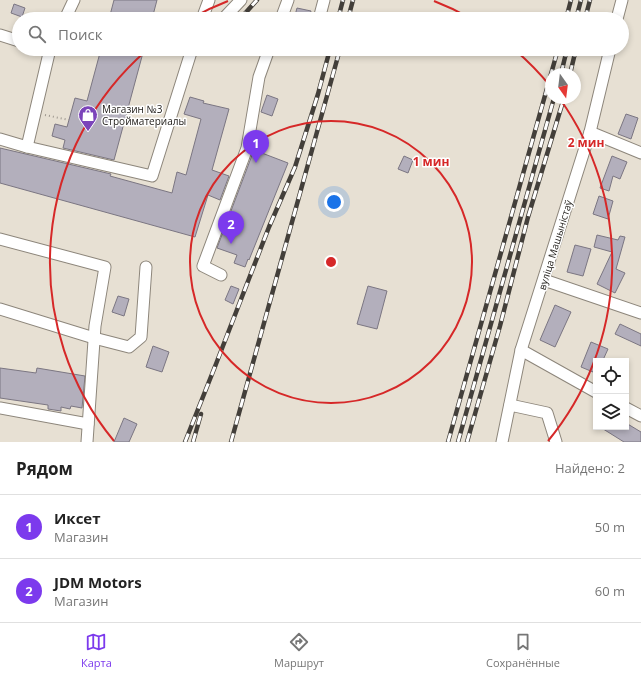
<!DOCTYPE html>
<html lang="ru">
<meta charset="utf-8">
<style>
body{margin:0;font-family:"Open Sans",sans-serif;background:#f6f6f6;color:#222}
.controls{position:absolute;right:12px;bottom:12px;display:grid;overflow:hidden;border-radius:0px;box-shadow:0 2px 6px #0003}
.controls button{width:36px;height:36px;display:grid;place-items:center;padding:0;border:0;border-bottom:1px solid #e0e0e0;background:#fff;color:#222;font:20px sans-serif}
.compass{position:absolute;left:545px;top:68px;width:36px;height:36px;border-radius:50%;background:#fff;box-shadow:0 2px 6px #0003;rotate:166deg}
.you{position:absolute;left:334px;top:202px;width:14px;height:14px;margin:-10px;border:3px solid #fff;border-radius:50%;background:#1a73e8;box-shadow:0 0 0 6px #1a73e833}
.badge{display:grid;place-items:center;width:26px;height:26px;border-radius:50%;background:#7c3aed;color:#fff;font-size:13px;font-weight:700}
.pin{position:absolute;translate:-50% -33px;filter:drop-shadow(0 1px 2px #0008)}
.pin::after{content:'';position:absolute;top:21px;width:14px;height:12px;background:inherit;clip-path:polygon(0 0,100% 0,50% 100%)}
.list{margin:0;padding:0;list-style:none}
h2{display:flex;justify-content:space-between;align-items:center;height:52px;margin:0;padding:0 16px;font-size:17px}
h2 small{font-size:13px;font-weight:400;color:#767676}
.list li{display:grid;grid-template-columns:26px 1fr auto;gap:12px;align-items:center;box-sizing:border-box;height:64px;padding:0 16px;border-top:1px solid #e0e0e0}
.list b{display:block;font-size:15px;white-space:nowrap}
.list p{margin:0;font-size:13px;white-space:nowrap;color:#767676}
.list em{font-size:13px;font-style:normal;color:#767676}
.icon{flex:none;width:22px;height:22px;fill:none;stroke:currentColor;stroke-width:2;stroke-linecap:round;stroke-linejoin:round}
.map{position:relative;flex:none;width:641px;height:442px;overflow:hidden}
.search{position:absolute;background:#fff;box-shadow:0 2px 6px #0003;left:12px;right:12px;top:12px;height:44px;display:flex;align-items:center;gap:10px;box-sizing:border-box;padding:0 14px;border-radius:22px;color:#767676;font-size:15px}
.sheet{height:180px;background:#fff}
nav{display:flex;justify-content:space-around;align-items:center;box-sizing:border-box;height:56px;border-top:1px solid #e0e0e0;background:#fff;font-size:11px;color:#767676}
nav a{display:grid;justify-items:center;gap:2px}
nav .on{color:#7c3aed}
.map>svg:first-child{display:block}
.building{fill:#b3afbc;stroke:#7b7682}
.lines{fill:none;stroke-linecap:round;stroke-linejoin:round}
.minor-casing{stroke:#8d867b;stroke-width:13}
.path{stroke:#9e988f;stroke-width:2;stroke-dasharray:1 3;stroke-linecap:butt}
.minor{stroke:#fff;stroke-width:11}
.rail-casing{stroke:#433f3a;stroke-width:4.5}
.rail{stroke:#fff;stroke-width:3;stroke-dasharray:9;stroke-linecap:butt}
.ring{fill:none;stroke:#d62828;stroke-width:2}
.labels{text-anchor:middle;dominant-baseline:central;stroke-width:3;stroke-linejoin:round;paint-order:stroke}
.poi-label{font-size:10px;fill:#1d1a16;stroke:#fff;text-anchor:start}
.street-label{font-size:10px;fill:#1d1a16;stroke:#fff}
.centre{fill:#d62828;stroke:#fff;stroke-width:2}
.ring-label{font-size:12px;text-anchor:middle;font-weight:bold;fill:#d62828;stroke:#fff;stroke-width:3;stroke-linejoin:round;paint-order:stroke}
</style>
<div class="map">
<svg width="641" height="442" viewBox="0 0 641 442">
<rect width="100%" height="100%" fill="#e7e0d3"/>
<g class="building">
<polygon points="114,0 157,0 152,19 109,19"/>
<polygon points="14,4 25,8 22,17 11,13"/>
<polygon points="297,8 311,11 309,19 294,19"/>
<polygon points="101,49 144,49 114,160 63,148 65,140 52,136 55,124 67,127 75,98 87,101"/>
<polygon points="267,95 278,99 272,116 261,112"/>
<polygon points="190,97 204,101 203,103 229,109 212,170 229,176 220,200 208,195 195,237 0,183 0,148 111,174 110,176 172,193 177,172 186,175 201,119 184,114"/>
<polygon points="626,114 638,118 631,139 618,134"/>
<polygon points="254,150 288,163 249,260 248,259 245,267 234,263 237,255 217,248"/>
<polygon points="404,156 413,160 408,173 398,169"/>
<polygon points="612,156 627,162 620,179 613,176 609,191 600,188"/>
<polygon points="599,196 613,201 608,219 593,214"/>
<polygon points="597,235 618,240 620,236 625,237 616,269 625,273 615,293 597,284 612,252 594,247"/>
<polygon points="575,245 591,249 583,276 567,272"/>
<polygon points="231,286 239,289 233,304 225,300"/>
<polygon points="368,286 387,291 377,329 357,324"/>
<polygon points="118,296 129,299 124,316 112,312"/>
<polygon points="555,305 571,312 555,347 540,340"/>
<polygon points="620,324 641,334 641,346 615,334"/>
<polygon points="591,342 608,349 603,360 599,359 598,361 596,361 596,366 593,372 581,367"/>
<polygon points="153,346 169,352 162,372 146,367"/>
<polygon points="0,368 36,373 37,368 85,376 82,408 71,406 70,409 61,407 61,411 48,409 48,405 0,398"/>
<polygon points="124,418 137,424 129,442 114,442"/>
<polygon points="626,423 641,432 641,442 624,442 600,427 626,427"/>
</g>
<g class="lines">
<g class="minor-casing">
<g id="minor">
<polyline points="65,19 74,0"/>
<polyline points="202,19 209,0"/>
<polyline points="223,19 241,0"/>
<polyline points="281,19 288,0"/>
<polyline points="319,19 324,0"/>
<polyline points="617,19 622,0"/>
<polyline points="0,35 19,41"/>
<polyline points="50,49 27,147 152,176 192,49"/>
<polyline points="590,132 641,153"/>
<polyline points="0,139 27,147"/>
<polyline points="0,239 105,267 95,326 87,442"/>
<polyline points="221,275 203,266 247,148 259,77 269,49"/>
<polyline points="544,280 641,313"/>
<polyline points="0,309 94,338 129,347 141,337 146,267"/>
<polyline points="521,350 596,392"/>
<polyline points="510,405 547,413 556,442"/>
<polyline points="0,408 88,424"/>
<polyline points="626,408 641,416"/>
<polyline points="502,442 521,350 590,132 610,49"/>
</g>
</g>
<polyline class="path" points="45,115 69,120"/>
<use href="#minor" class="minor"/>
<g class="rail-casing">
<g id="rail">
<polyline points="240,19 257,0"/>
<polyline points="338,19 343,0"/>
<polyline points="348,19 353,0"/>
<polyline points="566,19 571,0"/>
<polyline points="576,19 581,0"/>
<polyline points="585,19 590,0"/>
<polyline points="561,74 567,49"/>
<polyline points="570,74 576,49"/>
<polyline points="185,442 216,364 269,227 295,167 318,94 330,49"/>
<polyline points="193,442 201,414"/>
<polyline points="231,442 340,49"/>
<polyline points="448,442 558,49"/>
<polyline points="458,442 554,98"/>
<polyline points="467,442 500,326 528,217 564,98"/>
</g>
</g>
<use href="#rail" class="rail"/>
</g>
<g class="ring">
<circle cx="331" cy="262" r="141"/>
<path d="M114 441A281 281 0 0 1 147 50M190 19A281 281 0 0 1 228 1M434 1A281 281 0 0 1 472 19M515 50A281 281 0 0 1 551 87M560 99A281 281 0 0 1 548 441"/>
</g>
<defs>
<g id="shop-pin" transform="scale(1)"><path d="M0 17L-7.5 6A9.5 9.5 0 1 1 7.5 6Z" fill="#7b44ba" stroke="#fff"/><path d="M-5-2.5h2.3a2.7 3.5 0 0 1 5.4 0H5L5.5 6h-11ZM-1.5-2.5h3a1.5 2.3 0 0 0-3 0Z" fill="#fff"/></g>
</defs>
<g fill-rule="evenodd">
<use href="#shop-pin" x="88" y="115"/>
</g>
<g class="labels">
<g class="poi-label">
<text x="102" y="109">Магазин №3<tspan x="102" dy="12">Стройматериалы</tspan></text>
</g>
<g class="street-label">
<text transform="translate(555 245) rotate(-73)">вуліца Машыністаў</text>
</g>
</g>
<circle cx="331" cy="262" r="6" class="centre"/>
<g class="ring-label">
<text x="586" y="147">2 мин</text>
<text x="431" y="166">1 мин</text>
</g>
</svg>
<div class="controls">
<button><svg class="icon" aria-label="locate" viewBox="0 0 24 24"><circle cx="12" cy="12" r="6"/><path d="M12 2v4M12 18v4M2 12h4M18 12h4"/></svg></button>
<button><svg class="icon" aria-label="layers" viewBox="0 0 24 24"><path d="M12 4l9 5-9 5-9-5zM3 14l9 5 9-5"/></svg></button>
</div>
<svg class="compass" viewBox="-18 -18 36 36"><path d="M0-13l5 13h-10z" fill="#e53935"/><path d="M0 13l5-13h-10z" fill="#767676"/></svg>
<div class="you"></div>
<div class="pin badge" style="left:256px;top:163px">1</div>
<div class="pin badge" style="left:231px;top:244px">2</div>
<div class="search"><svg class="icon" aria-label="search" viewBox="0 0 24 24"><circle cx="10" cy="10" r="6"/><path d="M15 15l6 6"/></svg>Поиск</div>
</div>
<section class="sheet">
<h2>Рядом<small>Найдено: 2</small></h2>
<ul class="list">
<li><span class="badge">1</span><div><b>Иксет</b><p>Магазин</p></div><em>50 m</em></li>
<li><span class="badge">2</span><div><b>JDM Motors</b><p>Магазин</p></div><em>60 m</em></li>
</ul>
</section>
<nav>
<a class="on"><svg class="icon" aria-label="map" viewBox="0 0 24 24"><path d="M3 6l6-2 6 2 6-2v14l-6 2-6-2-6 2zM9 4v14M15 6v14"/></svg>Карта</a>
<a><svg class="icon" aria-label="directions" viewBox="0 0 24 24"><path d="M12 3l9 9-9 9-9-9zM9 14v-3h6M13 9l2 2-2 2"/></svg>Маршрут</a>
<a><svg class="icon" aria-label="saved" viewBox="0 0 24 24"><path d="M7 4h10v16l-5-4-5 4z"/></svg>Сохранённые</a>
</nav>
